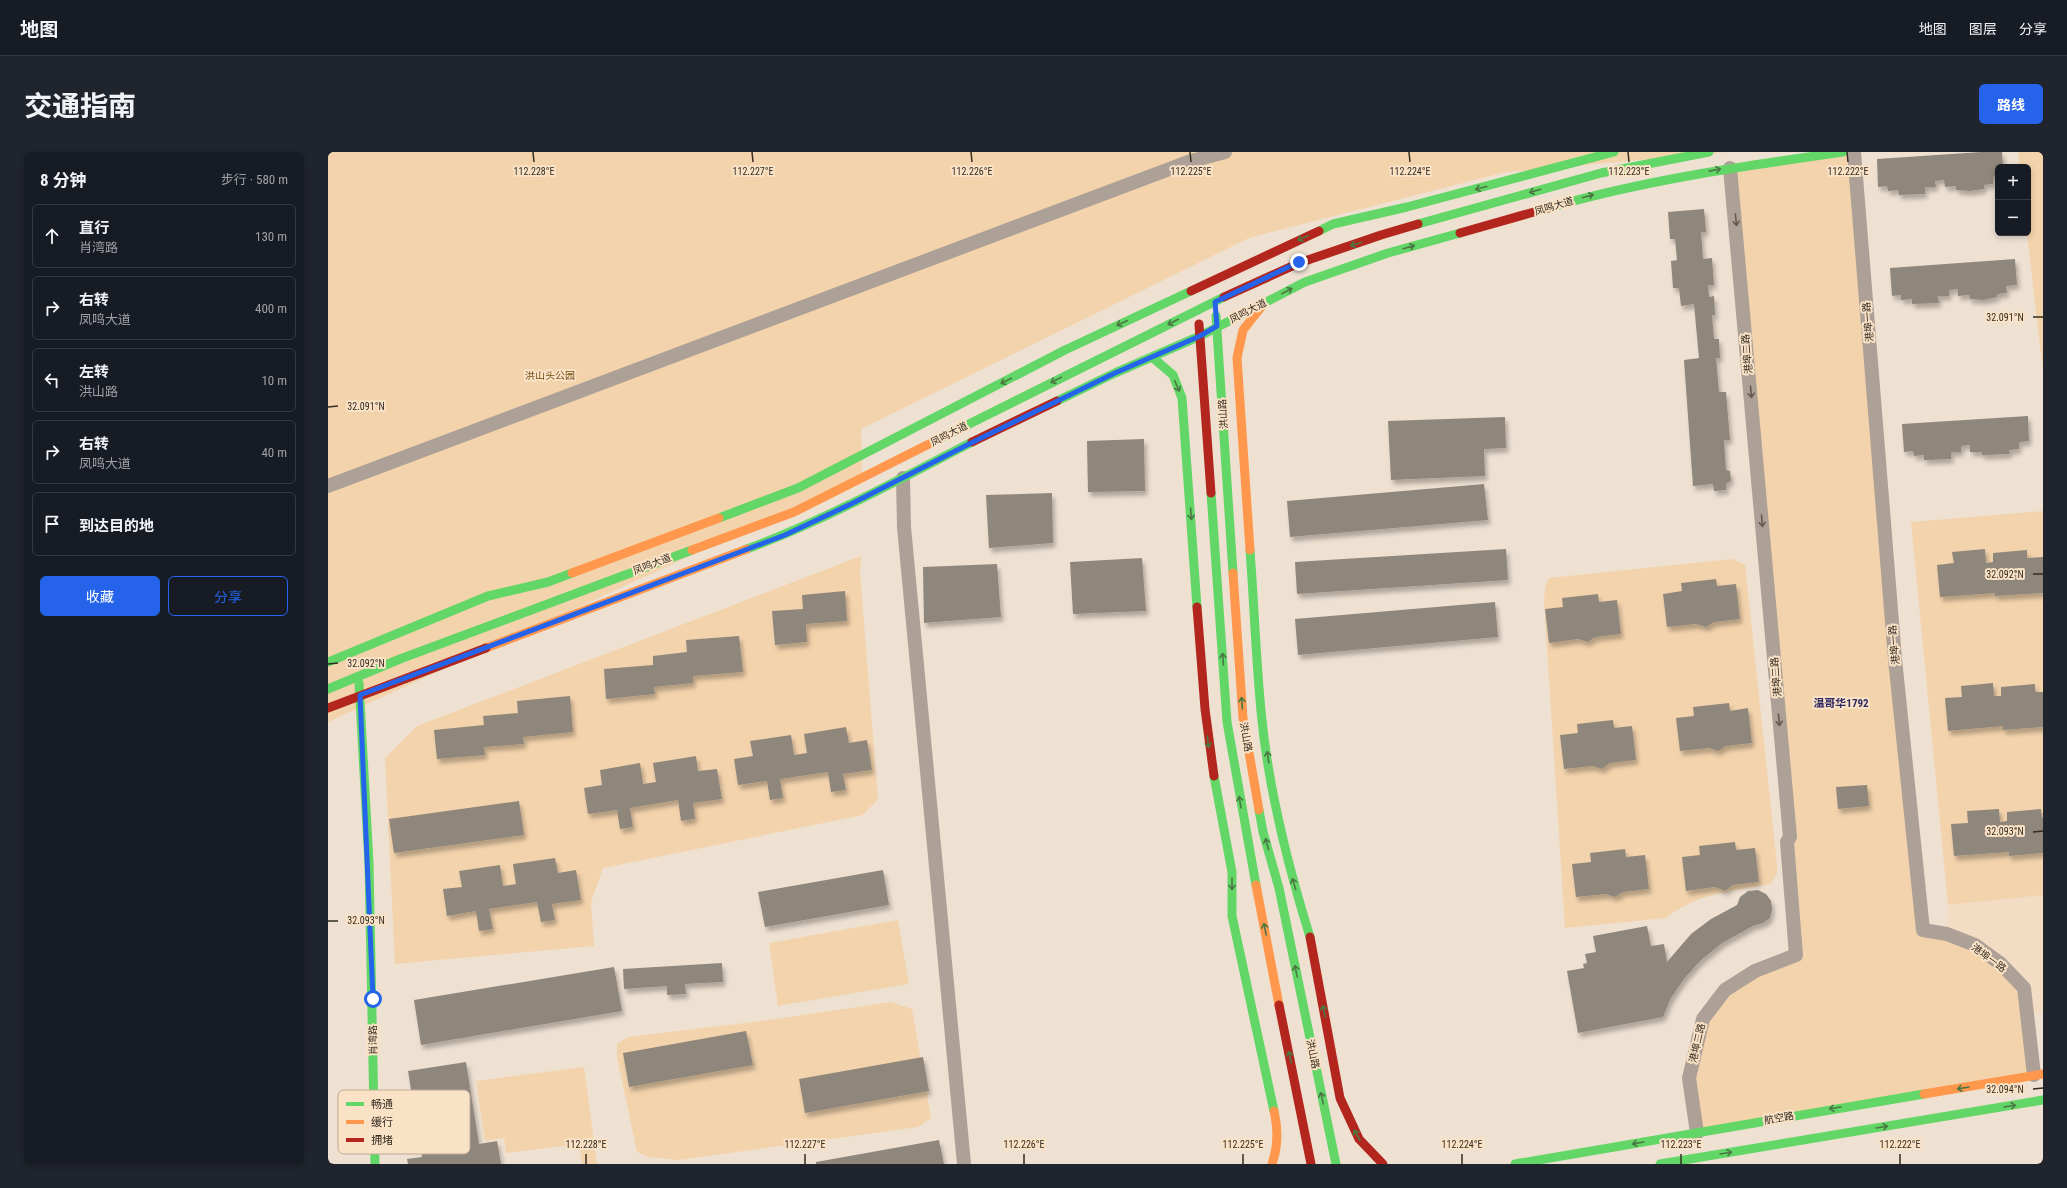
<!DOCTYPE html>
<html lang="zh">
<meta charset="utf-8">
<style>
body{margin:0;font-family:"Roboto Condensed","Noto Sans SC",sans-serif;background:#20242c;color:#f1f3f6}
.controls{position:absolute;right:12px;top:12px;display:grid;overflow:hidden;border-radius:6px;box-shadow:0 2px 6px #0003}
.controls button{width:36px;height:36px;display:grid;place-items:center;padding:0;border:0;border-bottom:1px solid #363941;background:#171b24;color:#f1f3f6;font:20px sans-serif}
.stop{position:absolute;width:12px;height:12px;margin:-9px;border:3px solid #2563eb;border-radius:50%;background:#fff}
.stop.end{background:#2563eb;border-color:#fff;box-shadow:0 1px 4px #0008}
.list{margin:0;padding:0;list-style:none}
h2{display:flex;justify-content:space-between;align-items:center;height:52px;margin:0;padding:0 16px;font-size:17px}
h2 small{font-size:13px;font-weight:400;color:#9ea1a6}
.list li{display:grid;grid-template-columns:26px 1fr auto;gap:12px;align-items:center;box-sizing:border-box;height:64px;margin:0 8px 8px;padding:0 8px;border:1px solid #363941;border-radius:6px}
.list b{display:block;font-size:15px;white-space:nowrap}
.list p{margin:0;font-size:13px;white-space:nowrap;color:#9ea1a6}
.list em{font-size:13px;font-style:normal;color:#9ea1a6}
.actions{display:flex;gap:8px;padding:12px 16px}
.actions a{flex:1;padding:9px 0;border:1px solid #2563eb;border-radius:6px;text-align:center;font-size:14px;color:#2563eb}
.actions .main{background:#2563eb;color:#fff}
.icon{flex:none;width:22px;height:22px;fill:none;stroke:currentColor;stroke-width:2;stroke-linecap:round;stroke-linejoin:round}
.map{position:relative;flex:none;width:1715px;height:1012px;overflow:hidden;border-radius:6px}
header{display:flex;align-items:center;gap:24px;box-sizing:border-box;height:56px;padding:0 20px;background:#171b24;border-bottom:1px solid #363941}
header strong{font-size:19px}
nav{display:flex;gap:22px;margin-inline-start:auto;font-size:14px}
.intro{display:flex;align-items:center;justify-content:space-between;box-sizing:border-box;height:96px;padding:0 24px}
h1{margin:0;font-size:28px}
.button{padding:10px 18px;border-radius:6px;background:#2563eb;color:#fff;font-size:14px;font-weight:700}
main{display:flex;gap:24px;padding:0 24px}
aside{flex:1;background:#171b24;border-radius:6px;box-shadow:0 2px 6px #0003}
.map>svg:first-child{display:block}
.built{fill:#f2dcc3}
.green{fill:#f3d3ac}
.building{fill:#90877c;filter:url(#shadow)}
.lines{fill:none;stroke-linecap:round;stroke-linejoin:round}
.street{stroke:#ada096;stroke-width:14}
.fast{stroke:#63d668;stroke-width:9}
.slow{stroke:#ff974d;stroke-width:9}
.jam{stroke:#b3261e;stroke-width:9}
.oneway{stroke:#4a7842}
.oneway2{stroke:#655a50}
.route{stroke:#2563eb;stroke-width:5}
.ticks{fill:none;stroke:#352c22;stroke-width:1.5}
.labels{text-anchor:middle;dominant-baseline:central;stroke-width:4;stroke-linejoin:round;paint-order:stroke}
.street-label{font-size:10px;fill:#352c22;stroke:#fae2c6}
.park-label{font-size:10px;fill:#764f15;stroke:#fae2c6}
.neighbourhood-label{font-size:11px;font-weight:bold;fill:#2c2661;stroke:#fae2c6}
.key{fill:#fae2c6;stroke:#bfab95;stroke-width:1}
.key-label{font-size:11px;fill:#352c22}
.ticks-label{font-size:10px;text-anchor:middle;fill:#352c22;stroke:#fae2c6;stroke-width:4;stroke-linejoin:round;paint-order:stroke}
</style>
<header>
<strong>地图</strong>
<nav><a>地图</a><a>图层</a><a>分享</a></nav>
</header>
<div class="intro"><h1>交通指南</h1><a class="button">路线</a></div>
<main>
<aside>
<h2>8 分钟<small>步行 · 580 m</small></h2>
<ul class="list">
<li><svg class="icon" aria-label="ahead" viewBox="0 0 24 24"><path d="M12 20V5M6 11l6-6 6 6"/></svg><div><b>直行</b><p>肖湾路</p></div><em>130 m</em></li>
<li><svg class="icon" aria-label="right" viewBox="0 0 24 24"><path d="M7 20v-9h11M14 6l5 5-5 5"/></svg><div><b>右转</b><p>凤鸣大道</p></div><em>400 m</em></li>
<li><svg class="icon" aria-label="left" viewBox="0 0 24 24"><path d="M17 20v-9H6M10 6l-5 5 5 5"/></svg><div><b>左转</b><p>洪山路</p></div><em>10 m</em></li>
<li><svg class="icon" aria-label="right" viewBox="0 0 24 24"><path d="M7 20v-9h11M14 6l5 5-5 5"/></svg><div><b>右转</b><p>凤鸣大道</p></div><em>40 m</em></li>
<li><svg class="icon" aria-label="arrive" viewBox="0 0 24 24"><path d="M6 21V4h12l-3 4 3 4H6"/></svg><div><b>到达目的地</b></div></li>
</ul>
<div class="actions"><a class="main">收藏</a><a>分享</a></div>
</aside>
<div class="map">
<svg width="1715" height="1012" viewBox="0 0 1715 1012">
<defs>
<filter id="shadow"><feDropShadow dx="2.5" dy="4.5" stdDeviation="2" flood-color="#0004"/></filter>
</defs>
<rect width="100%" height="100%" fill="#eee1d2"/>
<polygon class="built" points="1715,743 1715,860 1699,863 1619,782 1620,753"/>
<g class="green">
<polygon points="0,0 1400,0 1178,20 921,86 533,277 534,325 0,570"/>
<polygon points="1526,0 1595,777 1647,793 1696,836 1706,923 1369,981 1361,926 1375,867 1397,838 1468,802 1402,16"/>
<polygon points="1690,0 1715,0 1715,220 1699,81 1700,15 1692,15"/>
<polygon points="1715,359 1715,743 1620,753 1583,370"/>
<polygon points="533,404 532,421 550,647 535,663 275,716 263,750 266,794 67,812 57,606 89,574"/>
<path d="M1404 407 1417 413 1449 712V722L1442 732C1404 739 1369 741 1338 766L1237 776 1216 449 1217 435 1221 426Z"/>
<polygon points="570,768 581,832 450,854 441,791"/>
<polygon points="563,850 584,857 603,966 590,975 351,1008 320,1005 309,1000 289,905 289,892 300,885 434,869"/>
<polygon points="256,915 269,1012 254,1012 251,992 178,1001 176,986 157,989 148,929"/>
</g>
<g class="building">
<polygon points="1653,0 1674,0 1675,15 1670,15 1670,24 1665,25 1665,32 1656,33 1656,37 1642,39 1628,38 1628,34 1617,35 1616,28 1607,29 1608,35 1597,35 1597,42 1571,43 1570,38 1560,39 1559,34 1550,35 1549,7"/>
<polygon points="1376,57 1378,80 1373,80 1375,107 1384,106 1386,133 1380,133 1381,145 1386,144 1387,163 1384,163 1386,187 1391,187 1392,206 1388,206 1391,240 1398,240 1402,288 1396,288 1398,318 1402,319 1403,329 1398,332 1398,338 1386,339 1385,332 1365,334 1356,208 1371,206 1366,152 1353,154 1351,136 1345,136 1343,109 1349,108 1347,87 1342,87 1340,60"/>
<polygon points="1687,107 1689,133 1678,134 1679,141 1669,142 1669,145 1656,148 1642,147 1641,143 1630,144 1630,137 1621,138 1621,144 1610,144 1611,151 1584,152 1584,147 1573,148 1573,143 1564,144 1562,116"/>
<polygon points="1700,264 1701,289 1691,290 1691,297 1681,298 1682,302 1654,303 1654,300 1642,300 1642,293 1633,294 1633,300 1623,300 1623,307 1596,308 1596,303 1586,304 1585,299 1576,300 1574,272"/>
<polygon points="1177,265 1178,296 1156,297 1157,324 1063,328 1060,269"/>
<polygon points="816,287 817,339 760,340 759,289"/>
<polygon points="1156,332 1160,368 962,385 959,349"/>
<polygon points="724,341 725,391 661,396 658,343"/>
<polygon points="1178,397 1180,428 969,442 967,410"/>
<polygon points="1657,397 1658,411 1665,410 1665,401 1699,398 1699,406 1715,405 1715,441 1667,444 1667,441 1612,445 1609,413 1626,411 1624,400"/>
<polygon points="814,406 818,459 745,462 742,410"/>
<polygon points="669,412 673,465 596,471 595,415"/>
<polygon points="1388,427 1389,434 1408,432 1412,467 1386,470 1378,475 1368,472 1339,475 1335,442 1354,439 1353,431"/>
<polygon points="517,439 519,469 478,472 479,490 447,493 444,459 475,457 474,443"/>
<polygon points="1270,442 1271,450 1289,448 1293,482 1267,485 1260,490 1250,487 1221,491 1217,457 1235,455 1234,446"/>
<polygon points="1167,450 1170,485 970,503 967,467"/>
<polygon points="411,484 415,520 365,524 365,531 326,535 327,542 278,547 276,517 325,513 325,504 359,500 358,488"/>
<polygon points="1665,531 1666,544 1673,544 1673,535 1707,532 1707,540 1715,540 1715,575 1675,578 1675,574 1620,579 1617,546 1634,545 1633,534"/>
<polygon points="242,544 245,580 195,585 196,592 156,595 157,603 109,607 106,578 156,573 155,564 190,561 189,549"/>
<polygon points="1401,551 1402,559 1420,556 1424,591 1398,594 1390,599 1381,596 1352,599 1348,566 1366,564 1365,555"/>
<polygon points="1285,568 1286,576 1304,574 1308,608 1282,611 1274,617 1265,614 1236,617 1232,583 1250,581 1249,572"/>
<polygon points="518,575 521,591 539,588 544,618 515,622 518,638 503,640 500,620 452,627 455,646 442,648 439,629 410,633 406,607 425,604 422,589 463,583 466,603 479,601 476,582"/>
<polygon points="368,604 370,619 389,617 394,647 365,651 367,667 353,669 350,648 302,656 305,675 292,677 289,658 260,662 256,636 274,633 272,618 312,611 315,632 328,630 325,611"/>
<polygon points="1539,633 1541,654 1510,657 1508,635"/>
<polygon points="191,649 196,683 66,701 61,667"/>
<polygon points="1671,657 1672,670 1679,669 1679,660 1713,657 1714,666 1715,666 1715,701 1681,704 1681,700 1626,704 1623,672 1640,671 1639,659"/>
<polygon points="1407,690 1408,698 1427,696 1431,730 1405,733 1397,739 1387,735 1358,739 1354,705 1372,703 1371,694"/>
<polygon points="1297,697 1298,705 1317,703 1321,737 1295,740 1287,745 1278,742 1248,745 1244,712 1263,710 1262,701"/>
<polygon points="227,706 230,721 248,718 253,748 224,752 227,768 213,770 209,750 161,757 165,777 151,779 148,759 119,764 115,737 134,735 131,719 172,713 175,734 188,732 185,712"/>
<polygon points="555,718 561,753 437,775 430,740"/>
<polygon points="1430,738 1438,742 1443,749 1444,757 1442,766 1435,771 1425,774 1394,791 1372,809 1356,827 1343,846 1335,865 1250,881 1239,819 1256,816 1255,812 1259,811 1257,802 1268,800 1265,784 1319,774 1323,794 1336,792 1339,810 1363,782 1383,767 1409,753 1412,745 1420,739"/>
<polygon points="394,811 395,830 357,832 358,842 339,843 339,834 296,837 295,817"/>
<polygon points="286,815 294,859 93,893 86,848"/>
<polygon points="418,879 425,913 301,935 295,901"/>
<polygon points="595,905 601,939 477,961 471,927"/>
<polygon points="138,910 151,992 169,989 173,1012 80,1012 79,1007 94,1005 80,919"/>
<polygon points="611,988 616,1012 488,1012 488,1010"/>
</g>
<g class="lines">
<g class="street">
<polyline points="1526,0 1567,507 1595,778 1619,782 1647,793 1673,812 1696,836 1706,923"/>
<polyline points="575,326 576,375 636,1012"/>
<polyline points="0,334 860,10 897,0"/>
<polyline points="1369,981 1361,926 1375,867 1397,838 1427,819 1468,803 1459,690 1462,685 1402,16"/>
</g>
<g class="fast">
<path d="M1220 56C1317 28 1416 14 1515 0"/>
<polyline points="1090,72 1273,21 1381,0"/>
<polyline points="991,79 1005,72 1079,55 1286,0"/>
<polyline points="888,164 905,421"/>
<polyline points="824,205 845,223 854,246 869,455"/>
<polyline points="729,249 787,221 872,184 977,130 1060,101 1132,81"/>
<polyline points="603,291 896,145"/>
<polyline points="883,341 899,570 928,733"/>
<polyline points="391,366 470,336 737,198 863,139"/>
<path d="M419 397C497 368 570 328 644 290"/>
<path d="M922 398C926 452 928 506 933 559 940 636 959 711 982 785"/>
<polyline points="0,510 160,444 220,430 244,421"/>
<polyline points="31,531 41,711 47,1012"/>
<polyline points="0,537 72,507 364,398"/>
<polyline points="886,624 904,720 904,764 946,959"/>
<polyline points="931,658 935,680 951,736 1008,1012"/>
<polyline points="1187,1012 1596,942"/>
<polyline points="1332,1012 1715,948"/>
</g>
<g class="slow">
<polyline points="364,398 466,360 603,291"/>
<polyline points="922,398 909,206 915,178 934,154"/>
<polyline points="244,421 391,366"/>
<polyline points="905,421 915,566 931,658"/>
<polyline points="158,496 419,397"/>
<polyline points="928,733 951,853"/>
<polyline points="1596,942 1715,922"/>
<path d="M944 1012C950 995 950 976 946 959"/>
</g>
<g class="jam">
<polyline points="1132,81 1220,56"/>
<polyline points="863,139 991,79"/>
<polyline points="896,145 971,111 1053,83 1090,72"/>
<polyline points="871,172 883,341"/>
<polyline points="644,290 729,249"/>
<polyline points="869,455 877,557 886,624"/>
<polyline points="0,556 158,496"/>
<polyline points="982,785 1012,946 1031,987 1055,1012"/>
<polyline points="951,853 983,1012"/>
</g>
</g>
<defs><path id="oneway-shaft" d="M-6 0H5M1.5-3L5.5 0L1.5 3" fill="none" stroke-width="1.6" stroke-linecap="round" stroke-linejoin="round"/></defs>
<g class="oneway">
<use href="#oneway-shaft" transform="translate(1387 18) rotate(-11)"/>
<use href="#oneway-shaft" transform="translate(1153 36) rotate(165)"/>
<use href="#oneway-shaft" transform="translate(1207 39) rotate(164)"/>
<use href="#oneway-shaft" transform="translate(1260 44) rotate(-16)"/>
<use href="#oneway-shaft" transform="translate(975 86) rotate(155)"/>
<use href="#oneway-shaft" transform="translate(1028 92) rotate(162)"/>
<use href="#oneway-shaft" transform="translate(1081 95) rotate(-16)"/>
<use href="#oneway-shaft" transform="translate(959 139) rotate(-27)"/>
<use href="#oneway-shaft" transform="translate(845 170) rotate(153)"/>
<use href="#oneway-shaft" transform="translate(794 171) rotate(155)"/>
<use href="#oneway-shaft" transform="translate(728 228) rotate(153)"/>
<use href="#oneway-shaft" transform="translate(678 229) rotate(153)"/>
<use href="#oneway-shaft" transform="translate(849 234) rotate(67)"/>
<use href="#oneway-shaft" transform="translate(863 362) rotate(86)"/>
<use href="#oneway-shaft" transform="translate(895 507) rotate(-94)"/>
<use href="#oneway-shaft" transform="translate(914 551) rotate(-94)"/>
<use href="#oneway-shaft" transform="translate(880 590) rotate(84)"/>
<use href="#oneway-shaft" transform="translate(940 605) rotate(-98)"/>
<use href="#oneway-shaft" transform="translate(912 650) rotate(-99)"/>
<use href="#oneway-shaft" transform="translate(939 692) rotate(-105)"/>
<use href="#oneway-shaft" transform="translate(904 732) rotate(90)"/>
<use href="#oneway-shaft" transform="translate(966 732) rotate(-107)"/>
<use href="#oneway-shaft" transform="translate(937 777) rotate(-101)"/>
<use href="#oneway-shaft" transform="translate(968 819) rotate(-102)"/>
<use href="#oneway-shaft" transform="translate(996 859) rotate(-100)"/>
<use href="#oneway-shaft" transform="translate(962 905) rotate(-101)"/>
<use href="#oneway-shaft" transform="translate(1635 936) rotate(170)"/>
<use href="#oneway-shaft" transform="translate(994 946) rotate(-102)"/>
<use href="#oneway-shaft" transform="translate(1682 954) rotate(-9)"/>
<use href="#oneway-shaft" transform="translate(1507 956) rotate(171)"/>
<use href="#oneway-shaft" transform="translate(1554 975) rotate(-9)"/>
<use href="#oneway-shaft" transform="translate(1029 983) rotate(-119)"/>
<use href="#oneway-shaft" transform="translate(1310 991) rotate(170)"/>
<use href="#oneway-shaft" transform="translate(1398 1001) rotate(-9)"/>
</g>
<g class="oneway2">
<use href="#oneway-shaft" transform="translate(1408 68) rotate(84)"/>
<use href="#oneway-shaft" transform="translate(1423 240) rotate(85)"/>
<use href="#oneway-shaft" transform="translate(1434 369) rotate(85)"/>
<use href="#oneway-shaft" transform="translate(1451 568) rotate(85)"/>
</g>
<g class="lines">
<polyline class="route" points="45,847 32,543 457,383 523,352 649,288 787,221 872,184 889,174 887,150 971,110"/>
</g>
<path class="ticks" d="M205 0 206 10M424 0 425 10M643 0 644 10M862 0 863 10M1081 0 1082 10M1300 0 1301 10M1519 0 1520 10M1705 165H1715M0 255 10 254M1705 422H1715M0 512 10 511M1705 680 1715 679M0 769H10M1705 937 1715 936M258 1002V1012M477 1002V1012M696 1002V1012M915 1002V1012M1134 1002V1012M1353 1002V1012M1572 1002V1012"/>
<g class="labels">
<g class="street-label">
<text transform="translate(1226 54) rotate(-16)">凤鸣大道</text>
<text transform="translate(920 159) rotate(-27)">凤鸣大道</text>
<text transform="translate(1540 170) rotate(-95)">港埠一路</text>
<text transform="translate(1419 202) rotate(-95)">港埠二路</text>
<text transform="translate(895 262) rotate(-94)">洪山路</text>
<text transform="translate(621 282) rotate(-27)">凤鸣大道</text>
<text transform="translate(324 412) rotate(-21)">凤鸣大道</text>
<text transform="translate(1566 493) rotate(-95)">港埠一路</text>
<text transform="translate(1448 525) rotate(-95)">港埠二路</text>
<text transform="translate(918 585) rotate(80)">洪山路</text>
<text transform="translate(1661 806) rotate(36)">港埠一路</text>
<text transform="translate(45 888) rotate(-91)">肖湾路</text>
<text transform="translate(1369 891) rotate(-77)">港埠二路</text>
<text transform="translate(985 902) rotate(78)">洪山路</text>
<text transform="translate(1451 966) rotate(-10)">航空路</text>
</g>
<g class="park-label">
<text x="222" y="223">洪山头公园</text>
</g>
<g class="neighbourhood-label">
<text x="1513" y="551">温哥华1792</text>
</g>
</g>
<rect x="10" y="938" width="132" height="64" rx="6" class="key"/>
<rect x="18" y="950" width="18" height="4" fill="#63d668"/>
<rect x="18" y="968" width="18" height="4" fill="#ff974d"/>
<rect x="18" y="986" width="18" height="4" fill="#b3261e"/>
<g class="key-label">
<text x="43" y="956">畅通</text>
<text x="43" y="974">缓行</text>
<text x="43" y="992">拥堵</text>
</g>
<g class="ticks-label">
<text x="206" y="23">112.228°E</text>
<text x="425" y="23">112.227°E</text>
<text x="644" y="23">112.226°E</text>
<text x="863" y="23">112.225°E</text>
<text x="1082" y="23">112.224°E</text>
<text x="1301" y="23">112.223°E</text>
<text x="1520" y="23">112.222°E</text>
<text x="1677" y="169">32.091°N</text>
<text x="38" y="258">32.091°N</text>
<text x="1677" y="426">32.092°N</text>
<text x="38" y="515">32.092°N</text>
<text x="1677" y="683">32.093°N</text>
<text x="38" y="772">32.093°N</text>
<text x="1677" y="941">32.094°N</text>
<text x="258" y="996">112.228°E</text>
<text x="477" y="996">112.227°E</text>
<text x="696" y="996">112.226°E</text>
<text x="915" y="996">112.225°E</text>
<text x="1134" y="996">112.224°E</text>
<text x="1353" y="996">112.223°E</text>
<text x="1572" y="996">112.222°E</text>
</g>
</svg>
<div class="controls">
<button>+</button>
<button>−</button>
</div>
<div class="stop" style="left:45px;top:847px"></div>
<div class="stop end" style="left:971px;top:110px"></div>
</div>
</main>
